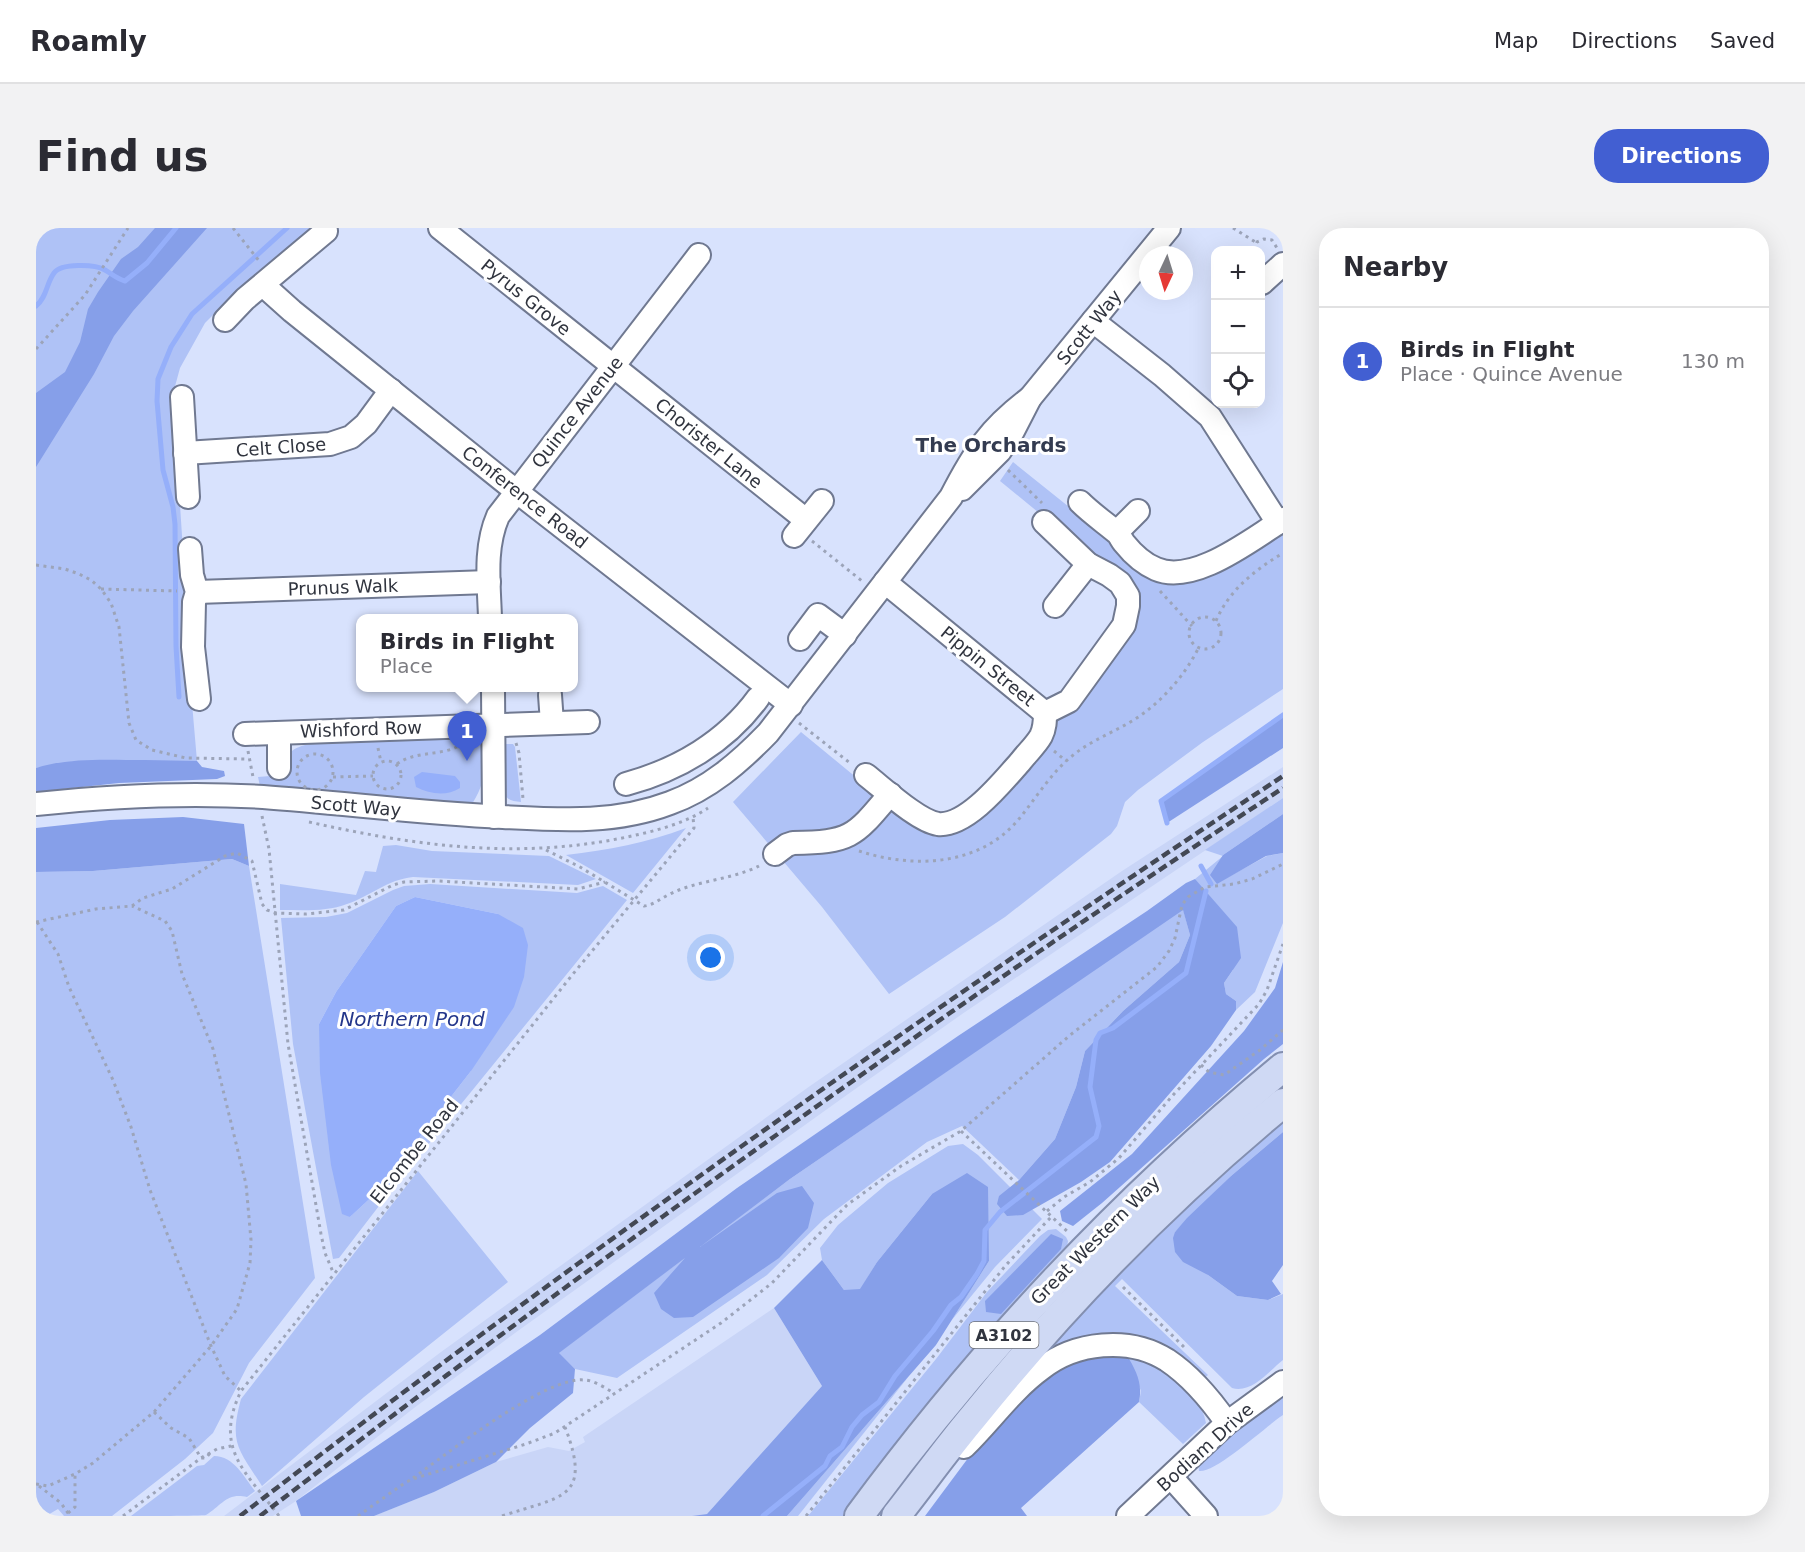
<!DOCTYPE html>
<meta charset="utf-8">
<style>
body{margin:0;font-family:"DejaVu Sans",sans-serif;background:#f2f2f3;color:#2b2b33}
.controls{position:absolute;right:18px;top:18px;display:grid;overflow:hidden;border-radius:12px;box-shadow:0 6px 24px #0002}
.controls button{width:54px;height:54px;display:grid;place-items:center;padding:0;border:0;border-bottom:2px solid #e1e1e2;background:#fff;color:#2b2b33;font:30px sans-serif}
.compass{position:absolute;left:1103px;top:18px;width:54px;height:54px;border-radius:50%;background:#fff;box-shadow:0 6px 24px #0002;rotate:184deg}
.you{position:absolute;left:675px;top:730px;width:21px;height:21px;margin:-15px;border:4px solid #fff;border-radius:50%;background:#1a73e8;box-shadow:0 0 0 9px #1a73e833}
.badge{display:grid;place-items:center;width:39px;height:39px;border-radius:50%;background:#425fd2;color:#fff;font-size:20px;font-weight:700}
.pin{position:absolute;translate:-50% -50px;filter:drop-shadow(0 2px 3px #0008)}
.pin::after{content:'';position:absolute;top:32px;width:21px;height:18px;background:inherit;clip-path:polygon(0 0,100% 0,50% 100%)}
.popup{position:absolute;left:320px;top:386px;width:222px;height:78px;box-sizing:border-box;display:grid;place-content:center;border-radius:12px;background:#fff;filter:drop-shadow(0 2px 4px #0005);font-size:20px;white-space:nowrap;color:#7c7c81}
.popup b{font-size:22px;color:#2b2b33}
.popup::after{content:'';position:absolute;left:50%;top:100%;margin-left:-12px;border:12px solid transparent;border-top-color:#fff}
.list{margin:0;padding:0;list-style:none}
h2{display:flex;justify-content:space-between;align-items:center;height:78px;margin:0;padding:0 24px;font-size:26px}
h2 small{font-size:20px;font-weight:400;color:#7c7c81}
.list li{display:grid;grid-template-columns:39px 1fr auto;gap:18px;align-items:center;box-sizing:border-box;height:108px;padding:0 24px;border-top:2px solid #e1e1e2}
.list b{display:block;font-size:22px;white-space:nowrap}
.list p{margin:0;font-size:20px;white-space:nowrap;color:#7c7c81}
.list em{font-size:20px;font-style:normal;color:#7c7c81}
.icon{flex:none;width:33px;height:33px;fill:none;stroke:currentColor;stroke-width:2;stroke-linecap:round;stroke-linejoin:round}
.map{position:relative;flex:none;width:1247px;height:1288px;overflow:hidden;border-radius:24px}
header{display:flex;align-items:center;gap:36px;box-sizing:border-box;height:84px;padding:0 30px;background:#fff;border-bottom:2px solid #e1e1e2}
header strong{font-size:28px}
nav{display:flex;gap:33px;margin-inline-start:auto;font-size:21px}
.intro{display:flex;align-items:center;justify-content:space-between;box-sizing:border-box;height:144px;padding:0 36px}
h1{margin:0;font-size:42px}
.button{padding:15px 27px;border-radius:24px;background:#425fd2;color:#fff;font-size:21px;font-weight:700}
main{display:flex;gap:36px;padding:0 36px}
aside{flex:1;background:#fff;border-radius:24px;box-shadow:0 6px 24px #0002}
.map>svg:first-child{display:block}
.built{fill:#c9d5f7}
.green{fill:#afc2f6;fill-rule:evenodd}
.forest{fill:#869fe9}
.water{fill:#95affa}
.lines{fill:none;stroke-linecap:round;stroke-linejoin:round}
.stream{stroke:#95affa;stroke-width:5}
.minor-casing{stroke:#707991;stroke-width:26}
.major-casing{stroke:#838fb0;stroke-width:32}
.path{stroke:#9ca4b9;stroke-width:3;stroke-dasharray:3 4.5;stroke-linecap:butt}
.minor{stroke:#fff;stroke-width:22}
.major{stroke:#cfd9f4;stroke-width:28}
.rail{stroke:#434854;stroke-width:4.5;stroke-dasharray:9 4.5;stroke-linecap:butt}
.labels{text-anchor:middle;dominant-baseline:central;stroke-width:6;stroke-linejoin:round;paint-order:stroke}
.shield{fill:#fff;stroke:#6e7178;stroke-width:1.5}
.shield-label{font-size:16px;font-weight:bold;fill:#30343e}
.street-label{font-size:18px;fill:#30343e;stroke:#fff}
.neighbourhood-label{font-size:20px;font-weight:bold;fill:#333b50;stroke:#fff}
.water-label{font-size:20px;font-style:italic;fill:#24378b;stroke:#fff}
</style>
<header>
<strong>Roamly</strong>
<nav><a>Map</a><a>Directions</a><a>Saved</a></nav>
</header>
<div class="intro"><h1>Find us</h1><a class="button">Directions</a></div>
<main>
<div class="map">
<svg width="1247" height="1288" viewBox="0 0 1247 1288">
<rect width="100%" height="100%" fill="#d8e2fd"/>
<g class="built">
<polygon points="1247,539 1247,570 929,784 815,864 479,1105 378,1180 260,1273 237,1288 188,1288 405,1124 774,858 1086,643"/>
<polygon points="738,1080 786,1158 671,1286 656,1288 338,1288 398,1264 460,1234 512,1219 533,1223 549,1214 547,1209"/>
</g>
<g class="green">
<polygon points="0,0 279,0 191,73 169,95 144,140 138,162 135,179 135,192 140,256 144,277 149,353 149,394 161,533 40,533 0,540"/>
<polygon points="977,234 1078,315 1129,352 1144,355 1164,352 1247,307 1247,461 1167,514 1102,562 1089,574 1081,598 1075,606 969,689 853,766 786,679 697,574 765,504 872,592 910,603 1014,498 1097,372 1019,298 964,253"/>
<path d="M448 509C448 537 452 551 436 576L225 563 222 549 246 547C250 527 252 521 273 516Z"/>
<path d="M464 516H477L479 519 485 574C476 573 470 572 467 563Z"/>
<polygon points="1247,570 1247,586 1187,627 1181,655 1231,628 1247,625 1247,695 1219,764 1200,782 1200,773 1190,766 1188,755 1197,742 1159,651 1187,628 1169,622"/>
<path d="M650 600 597 665 530 627C572 622 611 615 650 600Z"/>
<path d="M360 617 396 623 513 628 560 651 542 657 377 649C350 652 335 668 311 676 291 684 266 682 244 682V656L320 667 329 643 340 644 347 618Z"/>
<polygon points="196,631 213,638 279,1050 213,1135 177,1205 149,1231 76,1288 28,1288 22,1281 10,1288 0,1288 0,644 57,643"/>
<path d="M394 656 541 665 567 658 591 672 356 961 303 1030 297 1031 257 816 245 690 290 689 311 685 357 662 368 658ZM379 669 462 686 435 843 341 964 314 989 283 796 300 764 360 678Z"/>
<polygon points="1147,681 1154,707 1143,734 1087,783 1049,823 1040,859 1019,911 983,952 926,898 891,914 788,991 731,1047 581,1150 539,1141 522,1125 754,951"/>
<path d="M1247 892V904L1195 948 1139 1004 1172 1047 1201 1068 1232 1072 1247 1066V1132C1233 1143 1215 1166 1196 1160L1086 1051 1079 1058 1172 1147 1167 1151 1128 1121 1002 1131 1149 975Z"/>
<polygon points="927,916 942,927 1006,991 959,1039 915,1093 953,1033 896,966 841,1034 824,1062 808,1062 786,1032 784,1020 802,997 852,955 912,918"/>
<path d="M382 943 472 1054 328 1169 226 1258C202 1221 193 1215 205 1171Z"/>
<polygon points="1020,1001 1030,1009 1032,1013 1031,1020 965,1092 809,1288 772,1288 900,1131 951,1064 1004,1008 1012,1002"/>
<path d="M1090 1126C1122 1134 1164 1160 1170 1195L1147 1216 1103 1174 1105 1163Z"/>
<polygon points="873,1148 762,1288 751,1288 757,1281"/>
<path d="M1247 1165V1187C1230 1198 1180 1245 1163 1243 1161 1234 1169 1228 1175 1223Z"/>
<path d="M178 1228C198 1228 208 1249 219 1263L211 1269C191 1264 186 1277 170 1287 164 1288 106 1288 95 1288L161 1238 168 1237Z"/>
</g>
<g class="forest">
<polygon points="119,0 171,0 97,83 78,108 58,146 0,239 0,165 29,144 44,114 52,81 62,64 85,31 102,19"/>
<polygon points="1247,487 1247,520 1131,595 1125,573"/>
<path d="M109 532 161 533 166 539 188 543 189 548 181 551 83 555 0 564V540C34 529 74 532 109 532Z"/>
<polygon points="1247,586 1247,625 1230,628 1181,656 1174,647 1187,627"/>
<polygon points="147,589 208,596 213,638 196,631 57,643 0,644 0,600 74,592"/>
<polygon points="1159,651 1201,699 1205,730 1188,755 1190,766 1200,773 1200,782 1175,818 1074,934 1045,954 987,987 971,988 961,976 963,968 983,952 1019,911 1040,859 1049,823 1087,783 1143,734 1154,707 1147,682 754,951 664,1019 741,965 766,958 778,975 772,1000 743,1030 657,1089 638,1090 625,1081 618,1065 649,1030 523,1125 539,1141 537,1165 494,1200 460,1234 398,1264 338,1288 265,1288 260,1273 504,1107 701,960 922,808 1111,683 1150,655"/>
<polygon points="1247,734 1247,816 1228,831 1066,975 1037,998 1026,993 1024,983 1096,926 1208,803 1239,760"/>
<polygon points="1247,904 1247,1037 1236,1053 1245,1066 1232,1072 1201,1068 1172,1047 1147,1034 1139,1024 1137,1010 1139,1004 1151,990 1195,948"/>
<polygon points="931,945 952,959 953,1033 900,1117 751,1288 656,1288 671,1286 786,1158 738,1080 786,1032 808,1062 824,1061 841,1034 896,966"/>
<polygon points="1015,1006 1027,1011 1025,1021 965,1086 950,1084 949,1073"/>
<path d="M1090 1126C1100 1142 1107 1155 1103 1174L985 1280 991 1288H889L950 1206 999 1154 1050 1129Z"/>
</g>
<g class="water">
<path d="M386 544 419 548 424 554V560C410 569 394 566 380 559L378 549Z"/>
<polygon points="379,669 462,686 487,700 492,717 488,749 478,779 435,843 341,964 314,989 306,986 295,937 284,845 283,796 300,764 360,678"/>
</g>
<g class="lines">
<g class="stream">
<path d="M0 78C11 69 10 56 18 45 25 35 59 36 69 42 76 46 81 51 89 53L111 35 140 0"/>
<polyline points="143,469 140,418 139,296 137,279 127,242 121,173 122,151 135,119 156,86 251,0"/>
<polyline points="1131,595 1125,573 1247,487"/>
<polyline points="1165,638 1175,656"/>
<polyline points="727,1288 789,1238 794,1228 806,1219 816,1199 826,1187 843,1174 859,1148 897,1103 915,1077 925,1069 941,1046 948,1033 949,1002 964,984 1060,909 1063,898 1054,859 1060,812 1064,805 1077,800 1150,745 1170,663"/>
</g>
<g class="minor-casing">
<g id="minor">
<polyline points="404,0 770,292"/>
<polyline points="1226,55 1247,36"/>
<polyline points="227,57 256,83 480,263 755,477"/>
<polyline points="189,92 209,71 290,3"/>
<polyline points="1057,93 1126,147 1174,189 1242,295 1247,291"/>
<polyline points="146,169 152,269"/>
<polyline points="149,225 294,216 315,209 330,196 355,162"/>
<polyline points="926,261 964,223 977,203 994,170 1133,0"/>
<path d="M1044 274C1055 285 1068 294 1080 304 1083 306 1085 311 1088 315 1096 325 1108 336 1120 341 1157 357 1213 313 1242 295"/>
<polyline points="1081,304 1102,283"/>
<polyline points="758,308 786,273"/>
<polyline points="154,321 156,347 161,364 158,374 157,419 163,471"/>
<polyline points="849,354 1009,485 1033,473 1088,397 1092,378 1092,368 1084,355 1073,347 1052,336 1008,294"/>
<polyline points="161,364 453,354"/>
<polyline points="1019,378 1052,336"/>
<path d="M454 390C453 356 448 320 462 288L663 27"/>
<polyline points="764,411 782,387 809,407"/>
<polyline points="457,460 458,589"/>
<polyline points="514,467 516,495"/>
<polyline points="243,505 243,540"/>
<polyline points="209,506 552,494"/>
<path d="M830 547C848 561 882 593 902 596 931 599 968 552 985 533 991 525 1000 517 1005 508 1009 500 1009 493 1009 485"/>
<path d="M590 556C642 542 690 514 722 470"/>
<path d="M0 576C76 568 151 564 227 569 307 575 387 585 467 589 524 592 579 596 634 575 673 561 704 534 732 505L915 269C938 224 954 200 994 170"/>
<path d="M739 626 751 617 757 615C815 614 818 609 854 566"/>
<path d="M928 1219C954 1194 975 1163 1005 1141 1039 1114 1093 1108 1131 1132 1155 1148 1175 1172 1191 1195"/>
<polyline points="1135,1249 1170,1288"/>
<polyline points="1092,1288 1191,1195 1247,1154"/>
</g>
</g>
<g class="major-casing">
<g id="major">
<path d="M823 1288C948 1119 1085 973 1247 839"/>
<path d="M860 1288C886 1255 911 1220 938 1188 1030 1074 1134 968 1247 875"/>
</g>
</g>
<g class="path">
<polyline points="197,0 224,34"/>
<polyline points="1197,0 1221,15"/>
<polyline points="1218,22 1221,14 1228,11 1236,12 1241,20"/>
<polyline points="0,121 49,67 92,0"/>
<polyline points="972,242 1006,275"/>
<polyline points="776,313 826,353"/>
<polyline points="0,337 29,341 43,346 55,352 65,361 75,375 83,399 93,495 100,512 116,522 150,530 213,531"/>
<polyline points="65,361 141,363"/>
<polyline points="1124,363 1156,398"/>
<circle cx="1169" cy="405" r="16"/>
<path d="M1180 393C1193 362 1219 342 1247 325"/>
<polyline points="763,495 814,535"/>
<polyline points="480,515 483,525 487,571"/>
<polyline points="342,520 345,534"/>
<polyline points="212,523 217,549"/>
<polyline points="1018,523 1030,533"/>
<circle cx="279" cy="544" r="18"/>
<circle cx="351" cy="547" r="14"/>
<path d="M361 536C379 523 401 528 421 519"/>
<polyline points="297,549 337,548"/>
<polyline points="226,588 233,621 252,816 285,1006 289,1025 297,1044"/>
<path d="M273 594C380 618 482 632 591 609 619 603 648 596 672 580"/>
<path d="M510 622 544 639 608 678C618 677 625 670 634 666 662 652 695 652 723 638"/>
<path d="M823 623C878 641 944 638 983 591 1000 570 1015 545 1036 528 1054 513 1076 505 1096 493 1124 476 1148 449 1163 419"/>
<polyline points="0,694 60,681 96,678 107,670 136,661 189,628 201,625 216,633 226,676 231,682 240,685 270,686 308,682 357,657 368,654 402,653 542,661 569,654"/>
<polyline points="1,694 22,726 33,759 77,852 95,899 114,962 175,1118 189,1148 205,1163"/>
<polyline points="1165,837 1173,844 1188,847 1224,822 1247,802"/>
<polyline points="925,903 1033,1005"/>
<polyline points="1011,983 1028,969 1054,954 1083,930 1138,866 1223,776 1231,762 1247,716"/>
<polyline points="1087,1059 1148,1119"/>
<polyline points="118,1184 135,1200 153,1210 165,1230 181,1221 195,1218"/>
<path d="M377 1250C411 1226 510 1148 548 1152 558 1152 569 1160 578 1165"/>
<polyline points="0,1256 12,1258 39,1246 57,1235 118,1184 175,1118 201,1081 214,1035 215,1012 210,956 177,821 146,746 136,703 129,693 96,678"/>
<polyline points="3,1258 25,1275 34,1288"/>
<polyline points="32,1285 39,1279 39,1246"/>
<polyline points="87,1288 165,1230 170,1230 174,1225"/>
<path d="M243 1288C210 1244 177 1221 205 1163L537 746 658 600 657 589"/>
<polyline points="322,1288 370,1254 380,1250 490,1216 519,1205 685,1095 736,1055 811,977 865,938 925,903 1033,808 1121,739 1133,723 1139,710 1146,677 1152,669 1169,659 1198,656 1216,651 1247,636"/>
<path d="M466 1288C525 1268 557 1272 529 1199"/>
<polyline points="770,1288 970,1037 1016,988"/>
</g>
<use href="#minor" class="minor"/>
<use href="#major" class="major"/>
<g class="rail">
<path d="M204 1288C543 1028 891 783 1247 548"/>
<path d="M224 1288C557 1034 897 790 1247 560"/>
</g>
</g>
<g class="labels">
<rect class="shield" x="933.5" y="1094" width="69" height="26" rx="4.5"/>
<g class="shield-label">
<text x="968" y="1107">A3102</text>
</g>
<g class="street-label">
<text transform="translate(490 69) rotate(39)">Pyrus Grove</text>
<text transform="translate(1053 99) rotate(-51)">Scott Way</text>
<text transform="translate(541 184) rotate(-52)">Quince Avenue</text>
<text transform="translate(673 215) rotate(39)">Chorister Lane</text>
<text transform="translate(245 219) rotate(-4)">Celt Close</text>
<text transform="translate(489 269) rotate(38)">Conference Road</text>
<text transform="translate(307 359) rotate(-2)">Prunus Walk</text>
<text transform="translate(952 438) rotate(39)">Pippin Street</text>
<text transform="translate(325 501) rotate(-2)">Wishford Row</text>
<text transform="translate(320 578) rotate(5)">Scott Way</text>
<text transform="translate(378 923) rotate(-51)">Elcombe Road</text>
<text transform="translate(1059 1012) rotate(-45)">Great Western Way</text>
<text transform="translate(1169 1219) rotate(-42)">Bodiam Drive</text>
</g>
<g class="neighbourhood-label">
<text x="955" y="217">The Orchards</text>
</g>
<g class="water-label">
<text x="376" y="791">Northern Pond</text>
</g>
</g>
</svg>
<div class="controls">
<button>+</button>
<button>−</button>
<button><svg class="icon" aria-label="locate" viewBox="0 0 24 24"><circle cx="12" cy="12" r="6"/><path d="M12 2v4M12 18v4M2 12h4M18 12h4"/></svg></button>
</div>
<svg class="compass" viewBox="-18 -18 36 36"><path d="M0-13l5 13h-10z" fill="#e53935"/><path d="M0 13l5-13h-10z" fill="#7c7c81"/></svg>
<div class="you"></div>
<div class="pin badge" style="left:431px;top:533px">1</div>
<div class="popup"><b>Birds in Flight</b>Place</div>
</div>
<aside>
<h2>Nearby<small></small></h2>
<ul class="list">
<li><span class="badge">1</span><div><b>Birds in Flight</b><p>Place · Quince Avenue</p></div><em>130 m</em></li>
</ul>
</aside>
</main>
